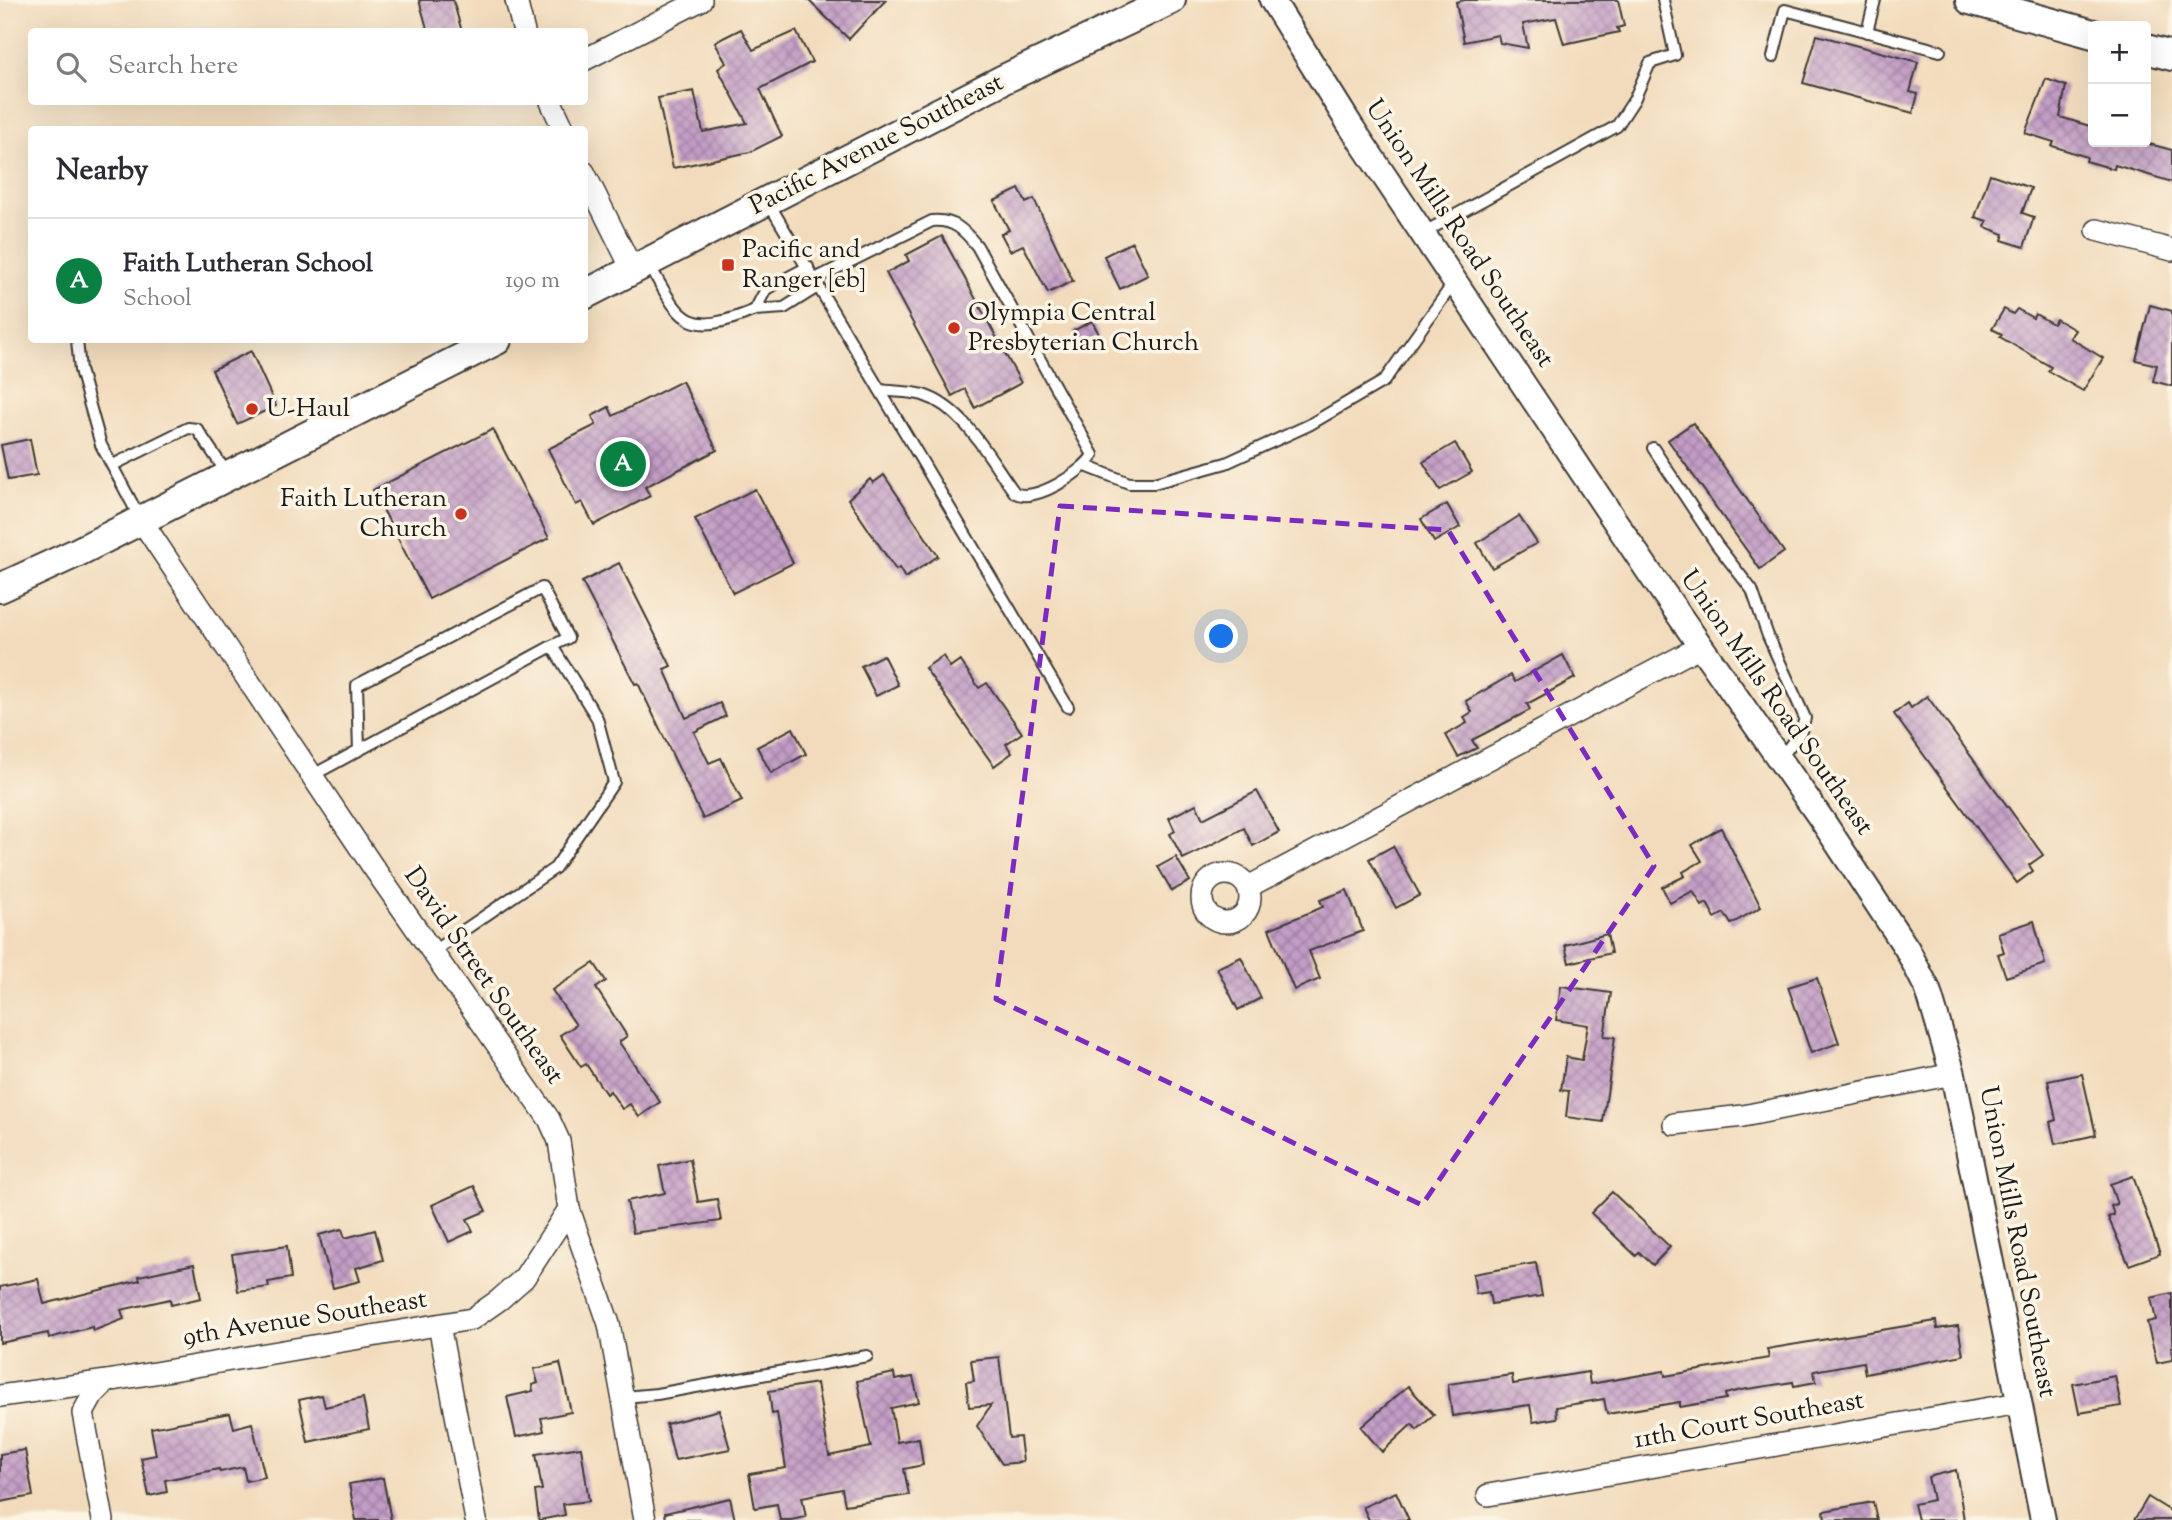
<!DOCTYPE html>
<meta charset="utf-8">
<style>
body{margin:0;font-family:"Sorts Mill Goudy",serif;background:#f7f7f7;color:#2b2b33}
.controls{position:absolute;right:21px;top:21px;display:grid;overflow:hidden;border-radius:7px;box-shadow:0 7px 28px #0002}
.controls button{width:63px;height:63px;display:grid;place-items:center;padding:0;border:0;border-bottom:2px solid #e1e1e2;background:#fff;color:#2b2b33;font:35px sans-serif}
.you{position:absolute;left:1222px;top:637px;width:24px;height:24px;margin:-18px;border:5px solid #fff;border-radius:50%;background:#1a73e8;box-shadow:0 0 0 10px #1a73e833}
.badge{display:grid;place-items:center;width:46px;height:46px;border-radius:50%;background:#0b8043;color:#fff;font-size:23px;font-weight:700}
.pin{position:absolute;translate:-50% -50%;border:4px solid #fff;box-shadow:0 2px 7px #0006}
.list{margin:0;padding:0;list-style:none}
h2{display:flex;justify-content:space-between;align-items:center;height:91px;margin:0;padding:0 28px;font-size:30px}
h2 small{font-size:23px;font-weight:400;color:#7c7c81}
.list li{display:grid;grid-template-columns:46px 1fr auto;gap:21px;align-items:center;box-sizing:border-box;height:126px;padding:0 28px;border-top:2px solid #e1e1e2}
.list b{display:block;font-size:26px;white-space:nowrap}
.list p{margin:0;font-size:23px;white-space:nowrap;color:#7c7c81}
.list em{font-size:23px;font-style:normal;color:#7c7c81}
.icon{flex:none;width:38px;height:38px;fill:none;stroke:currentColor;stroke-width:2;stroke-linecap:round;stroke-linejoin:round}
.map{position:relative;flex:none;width:2172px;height:1520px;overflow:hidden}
.search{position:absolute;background:#fff;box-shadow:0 7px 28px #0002;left:28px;top:28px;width:560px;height:77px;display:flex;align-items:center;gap:18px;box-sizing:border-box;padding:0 24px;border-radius:7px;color:#7c7c81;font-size:26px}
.panel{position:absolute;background:#fff;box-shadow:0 7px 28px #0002;left:28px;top:126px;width:560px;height:217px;border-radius:7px}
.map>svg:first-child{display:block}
.building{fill:url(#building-cross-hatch)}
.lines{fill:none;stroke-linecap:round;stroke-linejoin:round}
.service-casing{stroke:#3c3934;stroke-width:14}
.minor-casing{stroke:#3c3934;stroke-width:24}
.tertiary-casing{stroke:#3c3934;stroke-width:28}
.secondary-casing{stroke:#3c3934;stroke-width:32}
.service{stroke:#fff;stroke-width:10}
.minor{stroke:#fff;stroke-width:21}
.tertiary{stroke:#fff;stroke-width:24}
.secondary{stroke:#fff;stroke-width:28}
.marked{fill:none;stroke:#7b2cbf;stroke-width:5;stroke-dasharray:14 9;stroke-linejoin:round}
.poi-dot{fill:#c8321e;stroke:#fcf5e5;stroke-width:2.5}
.labels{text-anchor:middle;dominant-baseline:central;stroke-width:7;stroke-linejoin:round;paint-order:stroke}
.street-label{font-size:26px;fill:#1c1c1c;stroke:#fcf5e5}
.poi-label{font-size:26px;fill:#1c1c1c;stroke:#fcf5e5;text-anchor:start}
</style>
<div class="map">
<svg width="2172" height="1520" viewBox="0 0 2172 1520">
<defs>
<pattern id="building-cross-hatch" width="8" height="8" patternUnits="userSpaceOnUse" patternTransform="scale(1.75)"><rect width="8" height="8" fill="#c39dc6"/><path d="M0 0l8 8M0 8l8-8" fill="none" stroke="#9e7fa0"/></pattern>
</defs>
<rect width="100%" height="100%" fill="#fcf5e5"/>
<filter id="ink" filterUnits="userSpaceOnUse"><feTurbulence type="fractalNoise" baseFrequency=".0143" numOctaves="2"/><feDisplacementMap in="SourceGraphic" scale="14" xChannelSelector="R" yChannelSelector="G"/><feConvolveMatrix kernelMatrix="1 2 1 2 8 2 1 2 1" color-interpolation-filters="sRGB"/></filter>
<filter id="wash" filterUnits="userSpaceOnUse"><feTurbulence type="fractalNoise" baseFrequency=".00686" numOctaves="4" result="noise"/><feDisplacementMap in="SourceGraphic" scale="28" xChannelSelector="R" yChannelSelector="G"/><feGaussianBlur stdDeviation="1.57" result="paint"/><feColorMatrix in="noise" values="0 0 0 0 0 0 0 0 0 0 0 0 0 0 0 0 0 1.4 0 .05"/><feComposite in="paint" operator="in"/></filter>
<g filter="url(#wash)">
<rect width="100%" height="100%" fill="#f2dbbc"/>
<g id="blocks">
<g class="building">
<polygon points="419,0 453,0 462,32 428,32"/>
<polygon points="808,0 886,0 849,39"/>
<polygon points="1465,0 1618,0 1624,26 1617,28 1619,32 1564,44 1556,18 1523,24 1528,48 1500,43 1498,35 1464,42 1456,2"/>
<polygon points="741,29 753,50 796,31 812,62 760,89 782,136 750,152 673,168 658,98 694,91 703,132 747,123 718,69 726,63 715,42"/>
<polygon points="1817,35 1918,62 1910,92 1918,94 1913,113 1803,83"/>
<polygon points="2046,79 2066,86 2060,117 2093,127 2093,142 2142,142 2172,150 2172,182 2115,165 2114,169 2086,161 2087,157 2052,146 2054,142 2025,133"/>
<polygon points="1990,174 2031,188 2022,213 2034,217 2024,247 2002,240 2004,234 1985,227 1987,221 1975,217"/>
<polygon points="1019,189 1026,203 1034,199 1073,281 1048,293 1023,245 1010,251 1001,234 1009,230 994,201"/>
<polygon points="942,236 1021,383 975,408 965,389 952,396 886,273 909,261 906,255"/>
<polygon points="1132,242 1148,275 1120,289 1104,256"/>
<polygon points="2150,305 2172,311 2172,386 2153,381 2157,365 2136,360"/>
<polygon points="2004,309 2013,314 2017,309 2033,318 2035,314 2053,324 2056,319 2075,330 2070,338 2103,358 2083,391 2048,371 2051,367 2000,337 2002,334 1992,329"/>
<polygon points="1092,321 1100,336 1081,346 1073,331"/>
<polygon points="251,351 276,406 237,424 212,370"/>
<polygon points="682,381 717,450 645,487 650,496 594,525 582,502 576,505 548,449 596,425 592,416 609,407 613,416"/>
<polygon points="1693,423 1784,552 1760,569 1668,440"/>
<polygon points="493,429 549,538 429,599 373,490"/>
<polygon points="30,439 37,475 8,480 1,445"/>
<polygon points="1455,443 1472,472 1440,490 1423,462"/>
<polygon points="884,475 938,556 905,578 899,568 896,570 848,499 870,479 873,483"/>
<polygon points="755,489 793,563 733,593 695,519"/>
<polygon points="1447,504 1460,527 1434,542 1421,519"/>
<polygon points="1519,516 1537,543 1492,568 1477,543"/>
<polygon points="619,563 671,666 664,669 686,718 720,703 726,716 694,732 709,763 721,758 742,801 703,819 638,683 635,684 582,582"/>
<polygon points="883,655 898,685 876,696 861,666"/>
<polygon points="1563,655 1575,678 1527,704 1530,710 1472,740 1477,748 1458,757 1446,735 1467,723 1464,717 1472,712 1466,701 1511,675 1515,682"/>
<polygon points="943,656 950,667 960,660 979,688 987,683 1022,733 1006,744 1012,753 994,766 925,668"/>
<polygon points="1927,696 2043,855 2029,865 2033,871 2017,883 1894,714 1908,703 1911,708"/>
<polygon points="793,728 806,754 771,773 757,747"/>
<polygon points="1257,791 1279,832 1253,846 1244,828 1183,859 1170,834 1175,831 1169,818 1196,804 1203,819"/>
<polygon points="1721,828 1761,907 1731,924 1724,913 1715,918 1707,903 1702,906 1693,891 1670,903 1662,887 1685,876 1683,872 1702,861 1692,845"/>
<polygon points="1393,846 1420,895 1396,908 1369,859"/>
<polygon points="1176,857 1190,881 1172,891 1158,867"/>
<polygon points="1347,890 1363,931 1309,951 1320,979 1294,990 1269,929 1323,907 1320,900"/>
<polygon points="2034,921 2045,964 2006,977 1998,954 2004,952 1998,933"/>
<polygon points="1607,934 1611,953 1569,963 1565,945"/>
<polygon points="1241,957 1261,998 1238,1010 1217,968"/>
<polygon points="594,963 606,981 596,988 627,1036 619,1042 660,1102 639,1117 630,1104 622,1109 610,1091 606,1094 586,1064 581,1067 560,1035 576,1025 552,990"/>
<polygon points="1817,978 1839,1043 1811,1053 1788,987"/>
<polygon points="1561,986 1611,993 1604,1036 1615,1037 1603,1122 1566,1117 1569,1091 1561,1090 1566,1057 1582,1060 1588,1025 1556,1020"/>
<polygon points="2082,1074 2096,1135 2055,1144 2050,1122 2056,1120 2048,1081"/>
<polygon points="690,1159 698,1202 717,1199 721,1221 633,1233 627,1201 665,1193 659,1166"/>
<polygon points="2133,1176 2160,1254 2129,1265 2108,1217 2114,1215 2111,1206 2117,1204 2110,1184"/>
<polygon points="474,1186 486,1211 467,1219 473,1231 449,1242 432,1205"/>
<polygon points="1612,1192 1670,1247 1653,1265 1639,1252 1636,1256 1591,1213"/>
<polygon points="342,1229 345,1238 375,1230 383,1260 356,1268 360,1281 333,1288 319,1235"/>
<polygon points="287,1246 291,1278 268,1282 269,1287 238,1291 232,1254"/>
<polygon points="1536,1263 1542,1296 1491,1304 1489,1292 1476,1294 1473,1274"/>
<polygon points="194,1264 201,1298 171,1305 170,1299 121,1310 124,1319 93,1331 92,1327 49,1338 48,1333 0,1343 0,1287 38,1279 44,1304 140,1280 139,1276"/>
<polygon points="2172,1293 2172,1360 2157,1363 2147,1322 2156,1320 2151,1298"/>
<polygon points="1936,1321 1937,1329 1958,1326 1963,1355 1865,1374 1863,1362 1814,1371 1816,1382 1794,1386 1793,1382 1741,1390 1725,1394 1726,1399 1680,1407 1680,1402 1607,1414 1604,1399 1556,1407 1557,1418 1533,1422 1530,1405 1452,1416 1448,1384 1512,1375 1513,1384 1588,1372 1590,1384 1664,1371 1665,1376 1769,1358 1767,1349"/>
<polygon points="999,1357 1009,1438 1020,1437 1023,1462 1002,1464 977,1426 991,1405 969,1407 966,1382 974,1381 971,1360"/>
<polygon points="560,1363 571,1412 541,1418 544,1431 516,1437 507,1397 533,1391 532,1385 538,1383 534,1369"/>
<polygon points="894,1373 895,1380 913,1377 919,1402 891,1408 897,1442 919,1438 923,1465 904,1469 909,1495 845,1505 842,1489 802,1497 806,1517 791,1520 780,1520 777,1504 755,1508 749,1474 786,1468 777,1413 772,1414 769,1391 817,1383 829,1456 871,1447 857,1381"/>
<polygon points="2115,1376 2121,1406 2079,1413 2073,1384"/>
<polygon points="1408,1386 1434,1415 1417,1430 1412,1424 1382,1452 1361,1427"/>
<polygon points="322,1395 325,1407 363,1398 369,1429 308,1442 299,1400"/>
<polygon points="719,1410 730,1449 675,1460 666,1424"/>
<polygon points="230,1413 234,1428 252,1423 265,1477 246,1481 243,1467 220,1472 219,1469 165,1480 167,1492 149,1496 141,1458 156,1455 151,1428"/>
<polygon points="581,1447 589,1501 563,1504 565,1515 539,1520 535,1491 542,1490 536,1454"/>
<polygon points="25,1450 33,1496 0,1502 0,1454"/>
<polygon points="1956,1470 1964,1520 1918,1520 1914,1504 1933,1500 1928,1477"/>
<polygon points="383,1478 391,1520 356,1520 349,1484"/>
<polygon points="1396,1492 1409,1520 1369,1520 1363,1507"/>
<polygon points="2148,1497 2172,1512 2172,1520 2134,1520"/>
<polygon points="730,1498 735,1520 666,1520 665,1513"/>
<polygon points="1873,1502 1877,1520 1825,1520 1824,1511"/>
</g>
</g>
</g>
<g filter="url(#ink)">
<use href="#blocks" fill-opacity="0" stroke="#3c3934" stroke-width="2"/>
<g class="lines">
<g class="service-casing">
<g id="service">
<polyline points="1867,32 1875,0"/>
<polyline points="1773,57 1785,10 1940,51"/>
<polyline points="768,202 1068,707"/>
<polyline points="1423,233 1617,126 1634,100 1650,63 1675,55 1663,0"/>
<path d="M648 263C681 320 685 339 755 310"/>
<polyline points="808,267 766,289 755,310 784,308 819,286"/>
<path d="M815 279 932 221C954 219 964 230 977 246L1093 455C1082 473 1035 503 1015 493 990 460 965 408 923 395 910 391 894 392 880 390"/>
<polyline points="77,340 80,370 101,445 141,520"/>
<polyline points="1653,448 1717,545 1752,590 1768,636 1805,718 1801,731 1780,759"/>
<polyline points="113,465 188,428 197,429 228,475"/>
<polyline points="1086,466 1129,483 1154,483 1226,463 1309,425 1384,381 1455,281"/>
<polyline points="313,775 552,646 568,638 542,588 357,685 359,750"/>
<polyline points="432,952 555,868 614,782 597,718 552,646"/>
<polyline points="624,1397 657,1394 867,1356"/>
</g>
</g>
<g class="minor-casing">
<g id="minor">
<polyline points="516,0 524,32"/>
<polyline points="584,60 701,0"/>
<polyline points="551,102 564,130"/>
<polyline points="584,172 633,271"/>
<polyline points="2097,230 2172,250"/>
<polyline points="141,520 371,864 549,1119 559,1141 569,1209 609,1324 645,1520"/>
<circle cx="1226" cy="898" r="24"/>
<polyline points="1248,887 1701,646"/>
<polyline points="1674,1124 1743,1116 1953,1074"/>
<polyline points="439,1325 476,1520"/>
<polyline points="0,1396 107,1381 472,1319 499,1300 524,1278 569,1209"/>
<polyline points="1488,1495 2019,1403"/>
<polyline points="103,1520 83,1413 93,1395 107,1381"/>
</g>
</g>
<g class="tertiary-casing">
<polyline id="tertiary" points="1272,0 1352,128 1651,575 1822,820 1907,949 1928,990 1953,1074 2043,1520"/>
</g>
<g class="secondary-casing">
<g id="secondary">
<polyline points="1970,0 2093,34"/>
<polyline points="2146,49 2172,56"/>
<polyline points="584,295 1002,80 1171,0"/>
<polyline points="0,588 76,553 497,340"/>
</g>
</g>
<use href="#service" class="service"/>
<use href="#minor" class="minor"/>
<use href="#tertiary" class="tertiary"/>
<use href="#secondary" class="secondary"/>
</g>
</g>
<path class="marked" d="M1060 506 1448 530 1654 866 1422 1205 996 999Z"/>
<g class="poi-dot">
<rect x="721" y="258" width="14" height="14" rx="3.5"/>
<circle cx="954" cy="328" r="7"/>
<circle cx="252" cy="409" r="7"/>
<circle cx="461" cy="514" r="7"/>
</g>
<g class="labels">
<g class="street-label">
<text transform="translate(877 145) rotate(-27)">Pacific Avenue Southeast</text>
<text transform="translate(1459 234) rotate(56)">Union Mills Road Southeast</text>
<text transform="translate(1776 703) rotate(55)">Union Mills Road Southeast</text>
<text transform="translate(483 976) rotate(55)">David Street Southeast</text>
<text transform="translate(2017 1242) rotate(79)">Union Mills Road Southeast</text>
<text transform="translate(305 1319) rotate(-9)">9th Avenue Southeast</text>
<text transform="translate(1749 1421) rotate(-10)">11th Court Southeast</text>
</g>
<g class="poi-label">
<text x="742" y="250">Pacific and<tspan x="742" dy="30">Ranger [eb]</tspan></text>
<text x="968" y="313">Olympia Central<tspan x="968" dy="30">Presbyterian Church</tspan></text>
<text x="266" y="409">U-Haul</text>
<text x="447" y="499" text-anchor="end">Faith Lutheran<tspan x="447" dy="30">Church</tspan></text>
</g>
</g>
</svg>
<div class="controls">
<button>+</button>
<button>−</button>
</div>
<div class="you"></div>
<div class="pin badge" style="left:623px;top:464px">A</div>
<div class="search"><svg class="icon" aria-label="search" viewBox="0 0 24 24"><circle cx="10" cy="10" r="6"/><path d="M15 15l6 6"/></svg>Search here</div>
<section class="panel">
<h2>Nearby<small></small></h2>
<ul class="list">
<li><span class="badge">A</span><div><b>Faith Lutheran School</b><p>School</p></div><em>190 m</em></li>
</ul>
</section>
</div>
